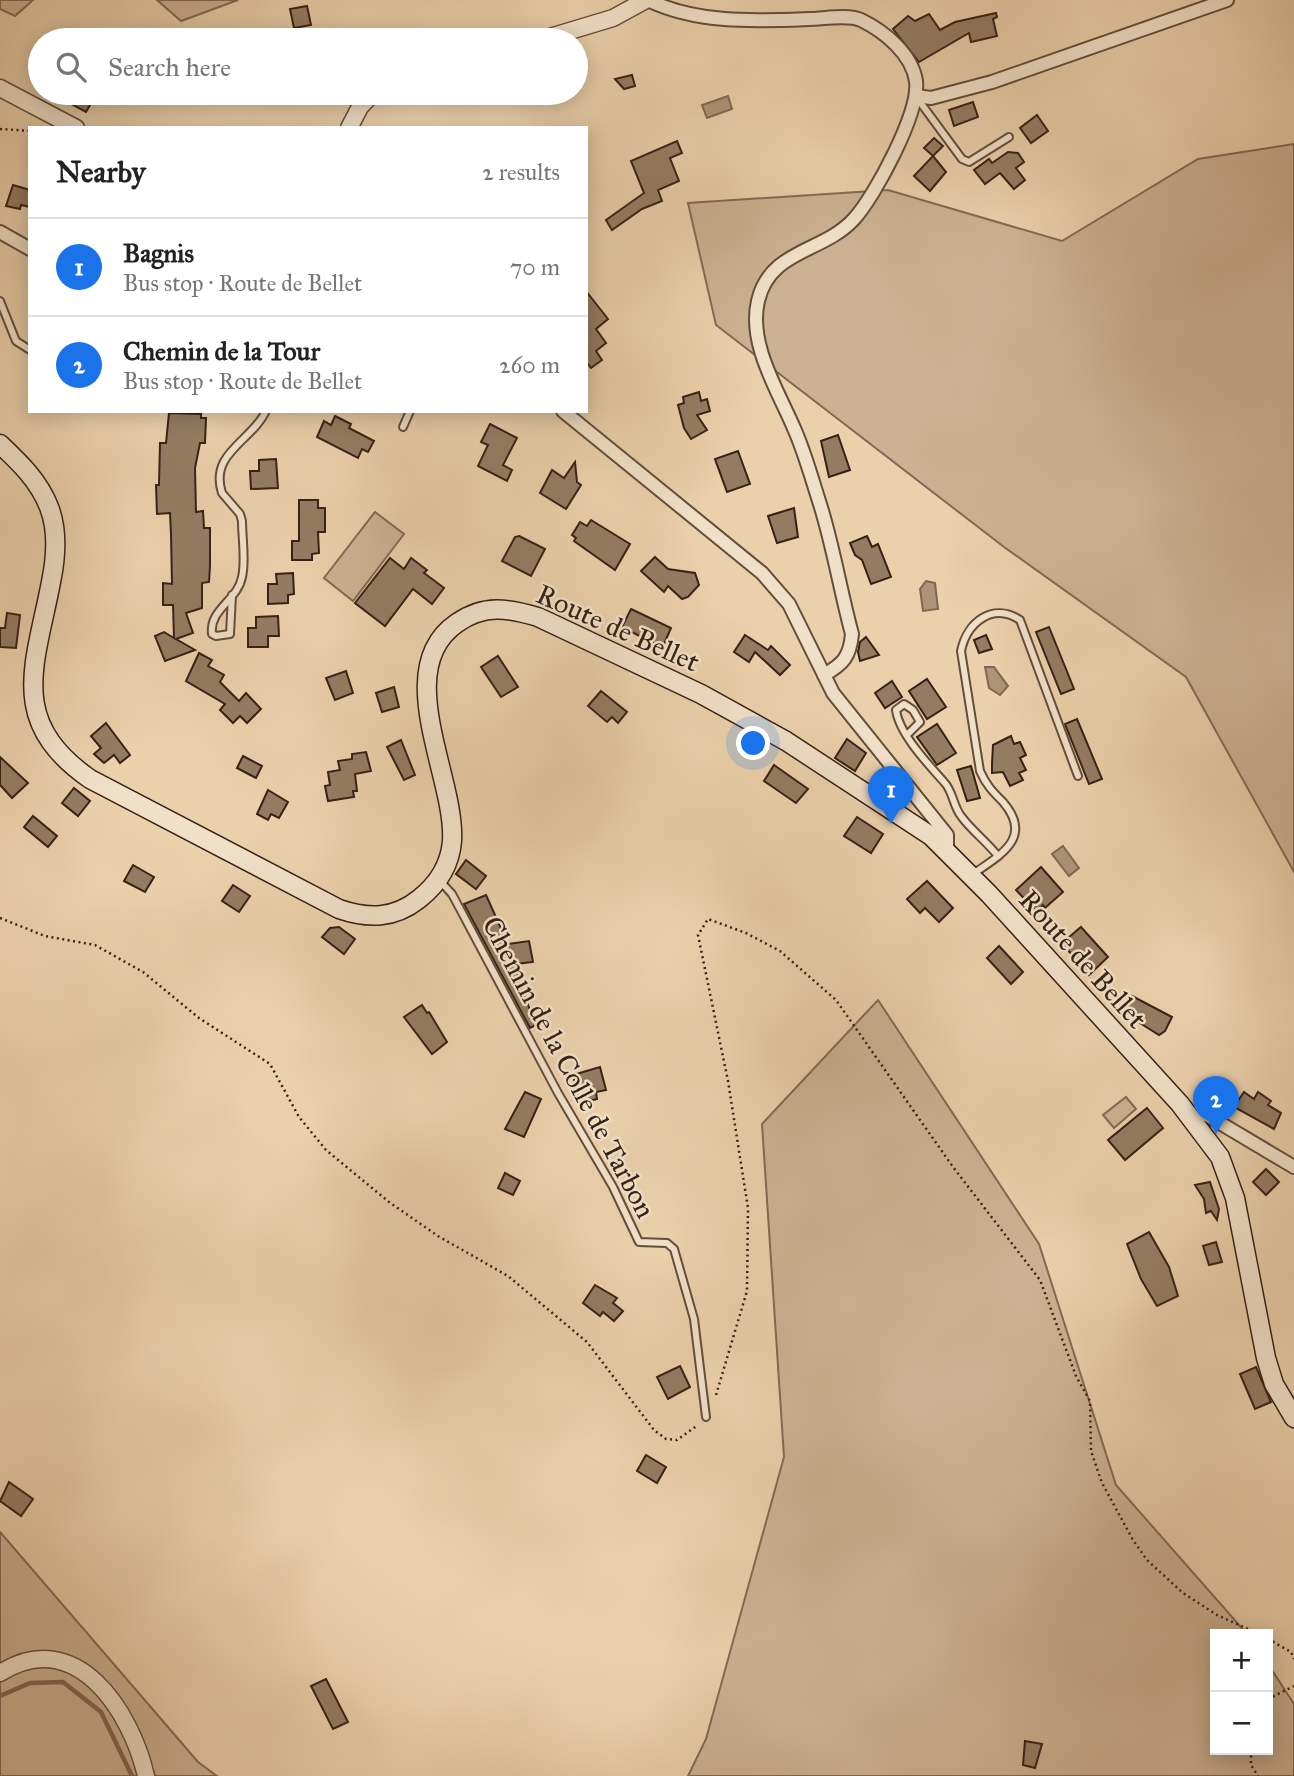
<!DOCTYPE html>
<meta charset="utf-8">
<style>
body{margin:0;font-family:"IM FELL Great Primer",serif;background:#f6f6f6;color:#222}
.controls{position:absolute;right:21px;bottom:21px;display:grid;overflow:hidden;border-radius:0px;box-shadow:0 4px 18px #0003}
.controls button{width:63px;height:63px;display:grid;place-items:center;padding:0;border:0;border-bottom:2px solid #e0e0e0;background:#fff;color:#222;font:35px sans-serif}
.you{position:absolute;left:754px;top:744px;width:24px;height:24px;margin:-18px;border:5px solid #fff;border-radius:50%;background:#1a73e8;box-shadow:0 0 0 10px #1a73e833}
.badge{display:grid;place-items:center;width:46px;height:46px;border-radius:50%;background:#1a73e8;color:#fff;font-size:23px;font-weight:700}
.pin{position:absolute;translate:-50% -58px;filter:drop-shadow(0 2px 4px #0008)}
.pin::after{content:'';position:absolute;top:37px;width:24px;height:21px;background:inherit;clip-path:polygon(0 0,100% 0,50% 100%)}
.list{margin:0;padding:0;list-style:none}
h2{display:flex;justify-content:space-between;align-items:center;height:91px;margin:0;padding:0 28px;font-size:30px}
h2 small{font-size:23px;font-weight:400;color:#767676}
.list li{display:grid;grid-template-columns:46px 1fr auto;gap:21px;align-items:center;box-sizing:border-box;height:98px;padding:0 28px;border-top:2px solid #e0e0e0}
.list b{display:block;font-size:26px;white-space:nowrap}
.list p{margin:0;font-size:23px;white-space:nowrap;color:#767676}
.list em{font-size:23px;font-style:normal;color:#767676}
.icon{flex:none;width:38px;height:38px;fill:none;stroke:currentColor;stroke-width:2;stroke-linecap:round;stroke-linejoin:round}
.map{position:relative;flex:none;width:1294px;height:1776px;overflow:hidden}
.search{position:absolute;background:#fff;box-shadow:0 4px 18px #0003;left:28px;top:28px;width:560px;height:77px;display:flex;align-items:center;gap:18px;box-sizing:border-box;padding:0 24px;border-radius:38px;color:#767676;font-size:26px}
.panel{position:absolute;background:#fff;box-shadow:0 4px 18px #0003;left:28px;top:126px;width:560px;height:287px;border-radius:0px}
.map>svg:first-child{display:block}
.green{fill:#ccb292;stroke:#826a54;stroke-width:2}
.water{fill:#ad9478;stroke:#7e6650;stroke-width:2}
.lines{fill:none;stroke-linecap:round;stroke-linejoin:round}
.stream{stroke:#7e6650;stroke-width:4.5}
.building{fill:#947c63;stroke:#372115;stroke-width:2}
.service-casing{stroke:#644d3a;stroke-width:10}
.minor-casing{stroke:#644d3a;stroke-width:16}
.tertiary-casing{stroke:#644d3a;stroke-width:19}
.secondary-casing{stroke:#372115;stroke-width:21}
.path{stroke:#372115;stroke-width:2.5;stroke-dasharray:2 3.5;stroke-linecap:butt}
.service{stroke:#f1e0c8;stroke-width:6}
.minor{stroke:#f1e0c8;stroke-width:12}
.tertiary{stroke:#f1e0c8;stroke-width:16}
.secondary{stroke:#f1e0c8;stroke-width:18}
.labels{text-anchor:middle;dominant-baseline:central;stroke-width:5;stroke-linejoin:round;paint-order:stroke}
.street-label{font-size:28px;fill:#372115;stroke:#f1e0c8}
</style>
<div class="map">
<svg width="1294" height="1776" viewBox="0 0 1294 1776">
<rect width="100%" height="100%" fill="#ead0ab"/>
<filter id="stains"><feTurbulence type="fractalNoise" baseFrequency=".00286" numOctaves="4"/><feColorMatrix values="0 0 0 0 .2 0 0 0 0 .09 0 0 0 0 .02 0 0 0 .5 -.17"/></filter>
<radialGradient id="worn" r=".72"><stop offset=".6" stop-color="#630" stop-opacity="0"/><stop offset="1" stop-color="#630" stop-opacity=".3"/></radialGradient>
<g class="green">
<polygon points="0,0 33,0 15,16 0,9"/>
<polygon points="157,0 238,0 181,21"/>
<polygon points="1294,144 1294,872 1186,677 1004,547 716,325 688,203 888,190 1062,241 1198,159"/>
<polygon points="375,512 404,534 353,601 324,578"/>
<polygon points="878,1000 1039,1244 1116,1485 1247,1634 1215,1634 1215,1750 1268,1750 1268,1664 1294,1704 1294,1776 688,1776 706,1739 784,1457 762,1124"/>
<polygon points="1126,1097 1136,1109 1114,1128 1103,1115"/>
<polygon points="0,1532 198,1762 217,1776 0,1776"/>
</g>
<g class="water">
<polygon points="728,96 732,109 707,118 702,105"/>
<polygon points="926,581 935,583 938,609 923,611 920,589"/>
<polygon points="985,667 994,667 1008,686 1000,695 989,688"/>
<polygon points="1063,846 1079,868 1069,876 1052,854"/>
</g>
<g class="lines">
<polyline class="stream" points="0,1696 30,1683 63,1682 101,1712 132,1776"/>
</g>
<g class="building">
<polygon points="307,6 311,25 294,28 290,9"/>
<polygon points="996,13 997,17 993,19 997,36 971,42 969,33 919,62 893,29 908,16 915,21 929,14 940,30 955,22"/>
<polygon points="632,75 635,86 624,89 615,79"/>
<polygon points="51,93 97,93 86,112"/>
<polygon points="973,102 978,117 954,126 949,110"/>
<polygon points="1037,115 1048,131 1031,143 1020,128"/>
<polygon points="934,138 943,146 933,156 924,148"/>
<polygon points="677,141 682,153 670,158 679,181 658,190 662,201 642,209 612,230 606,220 644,193 631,161"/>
<polygon points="1008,152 1018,153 1024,162 1016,168 1025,180 1014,189 1000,173 985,184 974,170 989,159 992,163"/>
<polygon points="933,156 946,172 930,191 914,176"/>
<polygon points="13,185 30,190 30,207 21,205 20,209 6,206"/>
<polygon points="586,291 608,319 596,329 606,343 596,351 602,360 591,368 586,362"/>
<polygon points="699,392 701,401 707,399 710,411 697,415 707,430 691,439 684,428 678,405 684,403 683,397"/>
<polygon points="169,413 201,414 201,418 206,418 205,443 200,443 195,468 196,512 203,511 204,528 210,528 210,566 209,582 202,583 202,608 186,613 193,633 176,639 195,650 165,661 155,636 164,632 174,638 173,605 163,605 163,583 172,584 171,534 170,513 157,514 156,485 159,485 160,443 166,443"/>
<polygon points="335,416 351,424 349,428 374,441 368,452 362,449 358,458 317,437 324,421 331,425"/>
<polygon points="490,424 517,438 503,465 512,470 507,481 478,466 488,445 481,442"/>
<polygon points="838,435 850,470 829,477 821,441"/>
<polygon points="738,451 750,484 727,492 715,459"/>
<polygon points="276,459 278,488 251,489 250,471 259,471 259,460"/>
<polygon points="575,462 577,482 581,485 566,509 540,493 552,470 564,478"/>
<polygon points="299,500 318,500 318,508 325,508 325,532 318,532 319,553 312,554 312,560 292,560 292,541 299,541"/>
<polygon points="794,508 798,537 777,543 768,516"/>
<polygon points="591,520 630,544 615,570 574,541 576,538 572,535 580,522 587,526"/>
<polygon points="519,536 545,549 531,576 502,561 515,537"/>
<polygon points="867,536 872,547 878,544 891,577 871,584 862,560 855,555 850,543"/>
<polygon points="655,557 668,569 695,573 699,585 688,597 682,599 668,586 664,592 641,571"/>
<polygon points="390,558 404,569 411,558 427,570 424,573 444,588 432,604 413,589 385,626 355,603"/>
<polygon points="293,573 294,594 288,595 288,603 268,604 268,584 277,584 276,574"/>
<polygon points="631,609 671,628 664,644 659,646 622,627"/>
<polygon points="7,613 20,615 16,648 0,647 0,628 5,628"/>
<polygon points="278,616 279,636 268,636 268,647 248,647 248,628 256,628 256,617"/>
<polygon points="1049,627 1074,689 1061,694 1036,632"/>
<polygon points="745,635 768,650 771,646 790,665 780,675 755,652 749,662 734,652"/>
<polygon points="986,635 992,649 979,653 974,640"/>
<polygon points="866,637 879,655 860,661 858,652 860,642"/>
<polygon points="199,653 212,660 208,666 224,675 220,682 239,701 246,693 261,709 247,723 240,716 233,723 220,710 225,704 186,681"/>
<polygon points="498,656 518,687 501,697 481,667"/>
<polygon points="346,671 353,693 335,700 326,678"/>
<polygon points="927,679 946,707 927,719 909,691"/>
<polygon points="892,681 902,697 885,708 875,693"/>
<polygon points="394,687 399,707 382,712 376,693"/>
<polygon points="601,691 627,712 618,723 612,717 607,722 588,706"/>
<polygon points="1077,719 1102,779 1089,784 1065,724"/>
<polygon points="106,723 130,755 120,763 114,755 104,763 94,754 101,748 91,736"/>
<polygon points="937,724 956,753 937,765 917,737"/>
<polygon points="1011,736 1014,744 1020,742 1026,755 1020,758 1026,770 1019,773 1023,780 1010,786 1003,772 992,773 992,764 993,745"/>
<polygon points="847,739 866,753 855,771 835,758"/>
<polygon points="401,740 415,775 404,780 387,747"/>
<polygon points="366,752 371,771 355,774 357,791 353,791 354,797 328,801 325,786 330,785 328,772 340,770 338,761 352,759 352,754"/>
<polygon points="243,756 262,766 256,778 237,768"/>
<polygon points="0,757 28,783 12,798 0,785"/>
<polygon points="774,765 808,789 796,803 764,781"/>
<polygon points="971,766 980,798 967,801 957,770"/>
<polygon points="74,788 90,801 78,816 62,803"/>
<polygon points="268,790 288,802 279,818 271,814 268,820 257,814"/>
<polygon points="33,816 57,836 48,847 24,827"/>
<polygon points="857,817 883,834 871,853 844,836"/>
<polygon points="466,860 486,876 476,889 456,874"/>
<polygon points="133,865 154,877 145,892 124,881"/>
<polygon points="1041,867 1063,892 1045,908 1043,905 1036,911 1016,890"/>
<polygon points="927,881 953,908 939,922 925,908 920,913 907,899"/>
<polygon points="233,885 250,896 239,912 222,901"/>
<polygon points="486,895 508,944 529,941 533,962 516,964 518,980 536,1025 530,1028 464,904"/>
<polygon points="339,927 355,939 344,954 322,937 330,928"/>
<polygon points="1081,927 1108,957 1089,975 1062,943"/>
<polygon points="999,946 1023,972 1011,984 987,958"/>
<polygon points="1132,996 1172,1017 1165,1031 1159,1035 1132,1018 1134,1015 1125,1010"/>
<polygon points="422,1005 427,1013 429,1012 447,1042 432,1054 404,1017"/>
<polygon points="600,1067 606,1090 596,1092 597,1099 580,1103 573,1075"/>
<polygon points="525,1092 541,1099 524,1137 505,1129"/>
<polygon points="1244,1092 1254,1099 1258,1092 1271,1101 1268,1105 1281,1113 1274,1129 1234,1107"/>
<polygon points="1147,1108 1163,1128 1125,1160 1108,1140"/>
<polygon points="1266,1169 1279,1182 1266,1195 1253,1182"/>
<polygon points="505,1173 520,1181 513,1195 498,1188"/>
<polygon points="1210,1182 1219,1209 1217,1220 1211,1211 1206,1213 1204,1199 1195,1185"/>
<polygon points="1149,1232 1169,1267 1178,1296 1157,1306 1141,1279 1127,1244"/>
<polygon points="1216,1242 1222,1262 1209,1265 1203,1246"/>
<polygon points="595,1285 617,1298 613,1303 623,1311 614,1321 603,1312 600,1316 583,1303"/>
<polygon points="680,1366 690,1387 668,1399 657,1377"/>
<polygon points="1256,1367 1271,1402 1255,1409 1240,1374"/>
<polygon points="646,1455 666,1467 657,1483 637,1471"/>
<polygon points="9,1482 33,1499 21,1516 0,1501"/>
<polygon points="326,1679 348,1722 333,1729 311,1686"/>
<polygon points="1025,1741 1042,1744 1035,1768 1023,1765"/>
</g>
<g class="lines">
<g class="service-casing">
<g id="service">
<polyline points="917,98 962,159 969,162 1009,137"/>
<polyline points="0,301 16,341 30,350"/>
<polyline points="403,427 410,411"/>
<path d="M232 595 230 634 216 636 212 634C209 609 238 600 242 577 246 560 242 539 242 521L240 514 222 493C209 453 252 441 266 411"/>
<path d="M908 734 920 722 913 710 904 704 896 710C899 734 929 765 944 782 953 791 953 806 961 816 971 830 987 842 998 856"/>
<path d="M973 874C1000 855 1034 838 1003 802 993 792 986 785 980 771L961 651C967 622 993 602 1020 620L1078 776"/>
<polyline points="440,881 452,894 558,1093 613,1187 639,1242 667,1243 674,1249 694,1319 706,1417"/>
</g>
</g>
<g class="minor-casing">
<g id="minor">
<path d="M648 0C698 24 755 21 809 19 823 19 848 14 861 20 884 31 912 54 916 81 920 112 875 196 854 219 823 253 770 249 758 301 748 343 777 389 793 426 804 450 811 476 819 501 833 544 840 590 852 634 850 657 843 664 824 675"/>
<polyline points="916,96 931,98 992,82 1227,0"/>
<polyline points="0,232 30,249"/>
<polyline points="563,411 762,573 789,604 833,693 947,835 947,851"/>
<polyline points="1193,1119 1205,1114 1294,1167"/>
</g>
</g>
<g class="tertiary-casing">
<g id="tertiary">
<polyline points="540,40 613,18 646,0"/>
<polyline points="0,88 76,128"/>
<polyline points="349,128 360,107 373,93"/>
<path d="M0 1673C76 1625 131 1711 146 1776"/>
</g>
</g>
<g class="secondary-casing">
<path id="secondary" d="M0 444C20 463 39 481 49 507 58 530 56 558 51 582 35 666 7 721 90 779L339 909C368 919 394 919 419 899 438 884 450 866 452 841 456 778 390 669 457 623 484 604 508 608 538 617L701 694 786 741 931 836 989 894 1180 1104 1220 1157 1235 1198 1266 1358 1274 1384 1294 1418"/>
</g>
<g class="path">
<polyline points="0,129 30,131"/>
<polyline points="0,918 45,936 95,945 143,972 199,1018 270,1064 299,1117 326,1150 389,1202 438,1236 508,1276 587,1342 654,1430 666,1439 677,1440 698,1425"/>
<polyline points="716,1395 747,1291 748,1208 728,1081 698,935 708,919 746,933 780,951 836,1000 953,1167 1040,1280 1076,1376 1090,1401 1091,1451 1102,1483 1133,1540 1147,1560 1183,1593 1217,1615 1259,1634"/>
<polyline points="1268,1639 1291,1652 1294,1659"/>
<polyline points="1268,1699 1294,1686"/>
<polyline points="1251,1750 1251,1765 1258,1776"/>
</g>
<use href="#service" class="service"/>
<use href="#minor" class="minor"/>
<use href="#tertiary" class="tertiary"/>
<use href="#secondary" class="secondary"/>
</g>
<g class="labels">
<g class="street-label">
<text transform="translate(618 628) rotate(24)">Route de Bellet</text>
<text transform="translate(1083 959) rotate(48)">Route de Bellet</text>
<text transform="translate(569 1067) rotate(62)">Chemin de la Colle de Tarbon</text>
</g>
</g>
<rect width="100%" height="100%" filter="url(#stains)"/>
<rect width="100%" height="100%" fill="url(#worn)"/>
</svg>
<div class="controls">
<button>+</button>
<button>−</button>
</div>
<div class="you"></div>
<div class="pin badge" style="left:891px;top:824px">1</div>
<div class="pin badge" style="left:1216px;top:1134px">2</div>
<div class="search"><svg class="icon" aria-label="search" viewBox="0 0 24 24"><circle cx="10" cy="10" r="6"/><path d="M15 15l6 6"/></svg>Search here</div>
<section class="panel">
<h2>Nearby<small>2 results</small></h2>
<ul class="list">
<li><span class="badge">1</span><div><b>Bagnis</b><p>Bus stop · Route de Bellet</p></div><em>70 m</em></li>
<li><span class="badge">2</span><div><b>Chemin de la Tour</b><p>Bus stop · Route de Bellet</p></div><em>260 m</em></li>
</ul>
</section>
</div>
